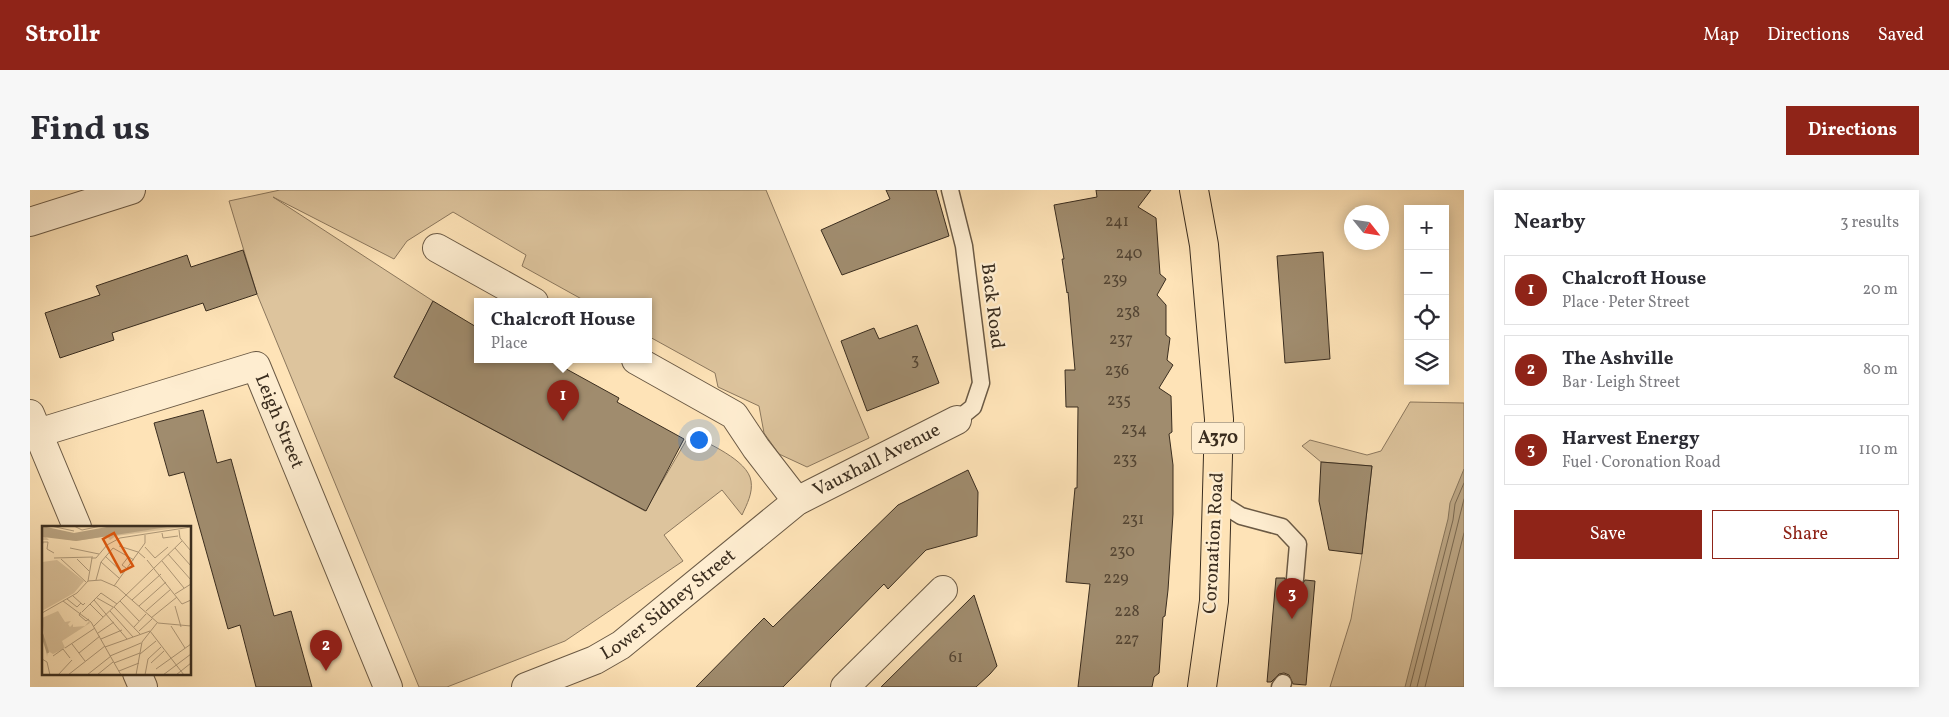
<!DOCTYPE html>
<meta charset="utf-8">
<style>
body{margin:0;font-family:Vollkorn,serif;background:#f7f7f7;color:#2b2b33}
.controls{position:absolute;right:15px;top:15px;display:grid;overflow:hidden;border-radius:0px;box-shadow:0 2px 12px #0003}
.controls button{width:45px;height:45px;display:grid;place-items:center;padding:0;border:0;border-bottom:1px solid #e1e1e2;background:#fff;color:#2b2b33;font:25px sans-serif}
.compass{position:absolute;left:1314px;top:15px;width:45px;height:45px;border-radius:50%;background:#fff;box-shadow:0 2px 12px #0003;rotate:120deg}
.you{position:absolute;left:668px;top:249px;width:18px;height:18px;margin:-12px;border:4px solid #fff;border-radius:50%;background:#1a73e8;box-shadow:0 0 0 8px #1a73e833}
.badge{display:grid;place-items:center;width:32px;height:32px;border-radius:50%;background:#8f2418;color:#fff;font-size:16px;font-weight:700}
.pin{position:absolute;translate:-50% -41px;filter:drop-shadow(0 1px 2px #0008)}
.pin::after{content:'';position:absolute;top:26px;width:18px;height:15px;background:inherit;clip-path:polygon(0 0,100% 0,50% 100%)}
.popup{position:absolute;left:444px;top:108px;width:178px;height:65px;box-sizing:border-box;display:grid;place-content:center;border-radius:0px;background:#fff;filter:drop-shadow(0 1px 4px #0005);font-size:16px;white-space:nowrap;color:#7c7c81}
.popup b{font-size:19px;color:#2b2b33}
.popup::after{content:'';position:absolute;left:50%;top:100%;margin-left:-10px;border:10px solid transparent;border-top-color:#fff}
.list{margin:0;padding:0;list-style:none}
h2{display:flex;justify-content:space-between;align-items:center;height:65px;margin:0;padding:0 20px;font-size:21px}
h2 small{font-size:16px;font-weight:400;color:#7c7c81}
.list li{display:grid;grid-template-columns:32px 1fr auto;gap:15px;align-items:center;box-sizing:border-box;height:70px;margin:0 10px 10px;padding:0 10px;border:1px solid #e1e1e2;border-radius:0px}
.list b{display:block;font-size:19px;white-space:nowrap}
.list p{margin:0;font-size:16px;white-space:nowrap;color:#7c7c81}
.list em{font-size:16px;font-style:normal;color:#7c7c81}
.actions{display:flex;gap:10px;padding:15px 20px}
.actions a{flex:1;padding:11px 0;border:1px solid #8f2418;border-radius:0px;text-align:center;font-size:18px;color:#8f2418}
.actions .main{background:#8f2418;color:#fff}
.icon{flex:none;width:28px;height:28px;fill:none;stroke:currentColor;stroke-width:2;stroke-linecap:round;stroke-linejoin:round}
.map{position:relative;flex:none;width:1434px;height:497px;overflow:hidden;border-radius:0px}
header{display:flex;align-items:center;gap:30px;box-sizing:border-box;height:70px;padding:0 25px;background:#8f2418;color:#fff}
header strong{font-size:24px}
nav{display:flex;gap:28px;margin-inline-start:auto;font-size:18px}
.intro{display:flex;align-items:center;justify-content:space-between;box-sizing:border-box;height:120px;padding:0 30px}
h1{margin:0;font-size:35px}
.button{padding:12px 22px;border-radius:0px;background:#8f2418;color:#fff;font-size:18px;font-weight:700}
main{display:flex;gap:30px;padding:0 30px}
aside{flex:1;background:#fff;border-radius:0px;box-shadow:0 2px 12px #0003}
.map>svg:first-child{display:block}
.green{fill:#ddc49d;stroke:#8c785e}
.water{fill:#bba583;stroke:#87755b}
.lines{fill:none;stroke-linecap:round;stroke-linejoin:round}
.shore{stroke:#7a6951;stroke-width:1}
.building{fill:#a08c6e;stroke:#3a2d1f}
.service-casing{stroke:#6b5a45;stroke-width:19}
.minor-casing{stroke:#6b5a45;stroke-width:30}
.trunk-casing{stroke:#3a2d1f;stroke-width:30}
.service{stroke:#feedd0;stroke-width:16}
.minor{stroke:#feedd0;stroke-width:28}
.trunk{stroke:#fee3b7;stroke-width:28}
.labels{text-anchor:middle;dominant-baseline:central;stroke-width:4.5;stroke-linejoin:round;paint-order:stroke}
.number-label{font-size:16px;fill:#544533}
.shield{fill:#feedd0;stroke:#756754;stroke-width:1}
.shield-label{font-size:18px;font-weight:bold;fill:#3a2d1f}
.street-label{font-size:19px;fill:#3a2d1f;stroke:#feedd0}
.inset-river{fill:none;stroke:#bba583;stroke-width:2.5}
.inset-road{fill:none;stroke:#b09a7a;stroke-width:1}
.view{fill:#df570d;fill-opacity:0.15;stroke:#df570d;stroke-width:2.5}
.inset-edge{fill:none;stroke:#3a2d1f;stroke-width:2.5}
</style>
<header>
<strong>Strollr</strong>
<nav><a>Map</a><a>Directions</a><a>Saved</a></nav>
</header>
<div class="intro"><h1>Find us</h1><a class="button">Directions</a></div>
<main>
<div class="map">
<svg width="1434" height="497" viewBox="0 0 1434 497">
<rect width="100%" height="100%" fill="#fee3b7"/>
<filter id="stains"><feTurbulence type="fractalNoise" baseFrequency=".004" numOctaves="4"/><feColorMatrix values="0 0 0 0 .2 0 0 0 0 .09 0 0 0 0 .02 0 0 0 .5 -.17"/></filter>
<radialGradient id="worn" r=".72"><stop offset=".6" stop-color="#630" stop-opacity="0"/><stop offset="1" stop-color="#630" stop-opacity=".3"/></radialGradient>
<g class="green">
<path d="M250 0H736L839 248 777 277 749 264 734 243 729 216 688 197 685 183 618 146V112H557L492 76 496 65 423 22 377 51 364 69 243 7 403 111 364 187 615 321 660 244C677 253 718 270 721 291 723 303 717 314 712 325L692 300 634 345 653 371 535 451 417 497H389L227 104 199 11Z"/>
<polygon points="1380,212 1434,213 1434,447 1417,497 1300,497 1321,429 1332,364 1342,276 1291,272 1272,256 1280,250 1337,265 1351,261"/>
</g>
<polygon class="water" points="1434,279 1434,497 1375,497 1418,329 1420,313"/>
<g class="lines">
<g class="shore">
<polyline points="1380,497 1423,330 1425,314 1434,293"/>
<polyline points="1387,497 1434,309"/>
<polyline points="1395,497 1434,343"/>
</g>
</g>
<g class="building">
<polygon points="856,0 906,0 919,46 812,85 791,40 860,9"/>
<polygon points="1066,0 1121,0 1108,17 1126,28 1130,84 1136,89 1127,105 1136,115 1136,145 1140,148 1137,170 1143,175 1129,198 1141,206 1142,242 1139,244 1143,275 1143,324 1138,400 1135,426 1133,427 1130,470 1129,483 1124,487 1122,497 1048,497 1060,394 1036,392 1045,298 1047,298 1048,217 1036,217 1035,180 1045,180 1038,102 1037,103 1032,69 1034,69 1024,15 1067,7"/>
<polygon points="213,60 227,104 176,121 173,113 82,143 84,150 30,168 15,123 70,105 66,96 157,65 161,77"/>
<polygon points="1293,62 1300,169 1255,173 1247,66"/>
<polygon points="403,111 448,138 448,170 520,170 589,208 587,212 654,249 616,321 364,187"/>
<polygon points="887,135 909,193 837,221 811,151 844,138 849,149"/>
<polygon points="173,220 187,273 201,269 244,426 261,421 282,497 226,497 210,435 198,439 154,282 139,286 124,233"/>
<polygon points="1291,272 1342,276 1332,364 1299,360 1289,311"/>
<polygon points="938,280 948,302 947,346 896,360 858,399 854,394 753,497 666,497 734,428 743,437 868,315"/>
<polygon points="1246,388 1255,388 1256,394 1264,399 1270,398 1275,390 1285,391 1276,495 1263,494 1259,485 1254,483 1249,484 1241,492 1237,492"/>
<polygon points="944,405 967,476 960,484 946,497 851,497"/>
</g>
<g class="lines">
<g class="service-casing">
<g id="service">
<polyline points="920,0 934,56 951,193 943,217 927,230"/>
<polyline points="1187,311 1211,326 1252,337 1268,354 1265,389"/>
<polyline points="1250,497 1253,493"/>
</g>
</g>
<g class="minor-casing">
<g id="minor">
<polyline points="0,32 101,0"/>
<polyline points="407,58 504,112"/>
<polyline points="606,170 704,225 726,258 767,311"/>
<polyline points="0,224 47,337"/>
<path id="s1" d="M8 243 226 176 358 497"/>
<polyline points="107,483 113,497"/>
<path id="s2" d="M496 497 565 470 591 455 767 311 927 230"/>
<polyline points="815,497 913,400"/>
</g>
</g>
<g class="trunk-casing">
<polyline id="trunk" points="1164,0 1174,55 1189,229 1184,411 1172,497"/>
</g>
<use href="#service" class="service"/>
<use href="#minor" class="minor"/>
<use href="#trunk" class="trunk"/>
</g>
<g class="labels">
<g class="number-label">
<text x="1087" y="32">241</text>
<text x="1099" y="64">240</text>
<text x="1085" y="90">239</text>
<text x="1098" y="123">238</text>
<text x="1091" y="150">237</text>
<text x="885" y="171">3</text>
<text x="1087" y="181">236</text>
<text x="1089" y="211">235</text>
<text x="1104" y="240">234</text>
<text x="1095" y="270">233</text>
<text x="1103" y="330">231</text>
<text x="1092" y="362">230</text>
<text x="1086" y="389">229</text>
<text x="1097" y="422">228</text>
<text x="1097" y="450">227</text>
<text x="926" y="468">61</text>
</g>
<rect class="shield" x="1162" y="232.5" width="52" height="31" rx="4"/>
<g class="shield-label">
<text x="1188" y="248">A370</text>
</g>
<g class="street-label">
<text transform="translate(962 116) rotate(83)">Back Road</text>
<text stroke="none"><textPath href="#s1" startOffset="288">Leigh Street</textPath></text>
<text stroke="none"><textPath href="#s2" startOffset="421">Vauxhall Avenue</textPath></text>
<text transform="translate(1184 353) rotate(-87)">Coronation Road</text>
<text stroke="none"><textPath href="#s2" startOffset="166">Lower Sidney Street</textPath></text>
</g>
</g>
<g transform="translate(12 336)">
<rect width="149" height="149" fill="#fee3b7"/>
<path d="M112 0H149L74 10 68 14 65 10 34 15 3 10 7 14H0V8L11 10ZM15 34 42 55 32 67 0 85V36ZM16 85 23 96 29 95 26 98 28 101 31 98V101L43 100 47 95 48 97 20 115 23 122 11 128 6 125 5 131 0 92Z" fill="#ddc49d"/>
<path d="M0 0 32 7 70 0H132L34 15 1 11Z" fill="#bba583"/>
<path class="inset-river" d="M0 108 6 127"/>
<path class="inset-road" d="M9 0 32 5M32 0 40 4 59 0M137 4 138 12 149 25M120 7 121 12 136 10M77 20 96 26 103 32M0 21 1 16H6L5 23 12 27M103 21 113 32 126 21M28 22 57 28M133 22 149 40M126 28 149 54M63 30 81 47M12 32 51 31M49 32H54L65 19 78 12 149 1M50 32 46 55 59 54 75 61 116 97 149 100M19 33 44 56M35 33 47 45M105 34 140 78 149 74M120 35 142 62M59 36 77 52M84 42 80 39 87 30M54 54 59 36 71 22 92 34M72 60 103 17V9M133 68 149 58M31 70 41 79 43 77M55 72 71 81M25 73 35 81 39 77M52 74 85 113M90 74 119 48M21 75 49 96 79 149M78 75 97 95M48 78 61 91M97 80 124 56M133 80 139 101M72 81 98 108M68 85 91 111M104 85 129 63M39 86 37 89 44 95 47 93M40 86 59 67 75 78M0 87 35 67 46 55M109 92 135 71M52 100 140 15M129 100 143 122M92 101 104 88M97 105 110 93M56 107 72 96M59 113 80 104M30 118 43 135M63 121 108 105 142 149M23 122 53 102M37 127 58 110M98 128 114 115M11 130 21 123 28 132M68 130 99 117M0 133 5 136 8 149M72 137 98 127M109 137 122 125M114 143 149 118M77 145 97 137M16 149 30 134M26 149 63 120M45 149 69 130M55 149 71 136M94 149 100 116 115 97M103 149 106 133 119 121M121 149 149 128M134 149 149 137"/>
<path class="view" d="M72 7 91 40 79 46 61 13Z"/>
<rect width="149" height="149" class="inset-edge"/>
</g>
<rect width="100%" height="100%" filter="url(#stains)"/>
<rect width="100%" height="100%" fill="url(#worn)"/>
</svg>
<div class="controls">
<button>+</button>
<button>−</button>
<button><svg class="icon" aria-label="locate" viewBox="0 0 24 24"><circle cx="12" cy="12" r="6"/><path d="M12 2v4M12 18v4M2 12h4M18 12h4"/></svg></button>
<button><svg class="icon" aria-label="layers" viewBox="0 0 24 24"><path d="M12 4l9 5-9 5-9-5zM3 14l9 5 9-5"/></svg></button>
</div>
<svg class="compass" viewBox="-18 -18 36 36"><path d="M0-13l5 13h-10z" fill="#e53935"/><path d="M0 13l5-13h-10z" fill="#7c7c81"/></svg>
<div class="you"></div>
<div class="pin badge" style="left:533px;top:231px">1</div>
<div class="popup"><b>Chalcroft House</b>Place</div>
<div class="pin badge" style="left:296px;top:481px">2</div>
<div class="pin badge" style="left:1262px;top:429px">3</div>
</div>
<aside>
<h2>Nearby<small>3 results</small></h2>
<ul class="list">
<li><span class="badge">1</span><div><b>Chalcroft House</b><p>Place · Peter Street</p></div><em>20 m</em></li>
<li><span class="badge">2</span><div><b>The Ashville</b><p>Bar · Leigh Street</p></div><em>80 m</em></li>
<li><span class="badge">3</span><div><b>Harvest Energy</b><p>Fuel · Coronation Road</p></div><em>110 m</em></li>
</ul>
<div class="actions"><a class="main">Save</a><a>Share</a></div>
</aside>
</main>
